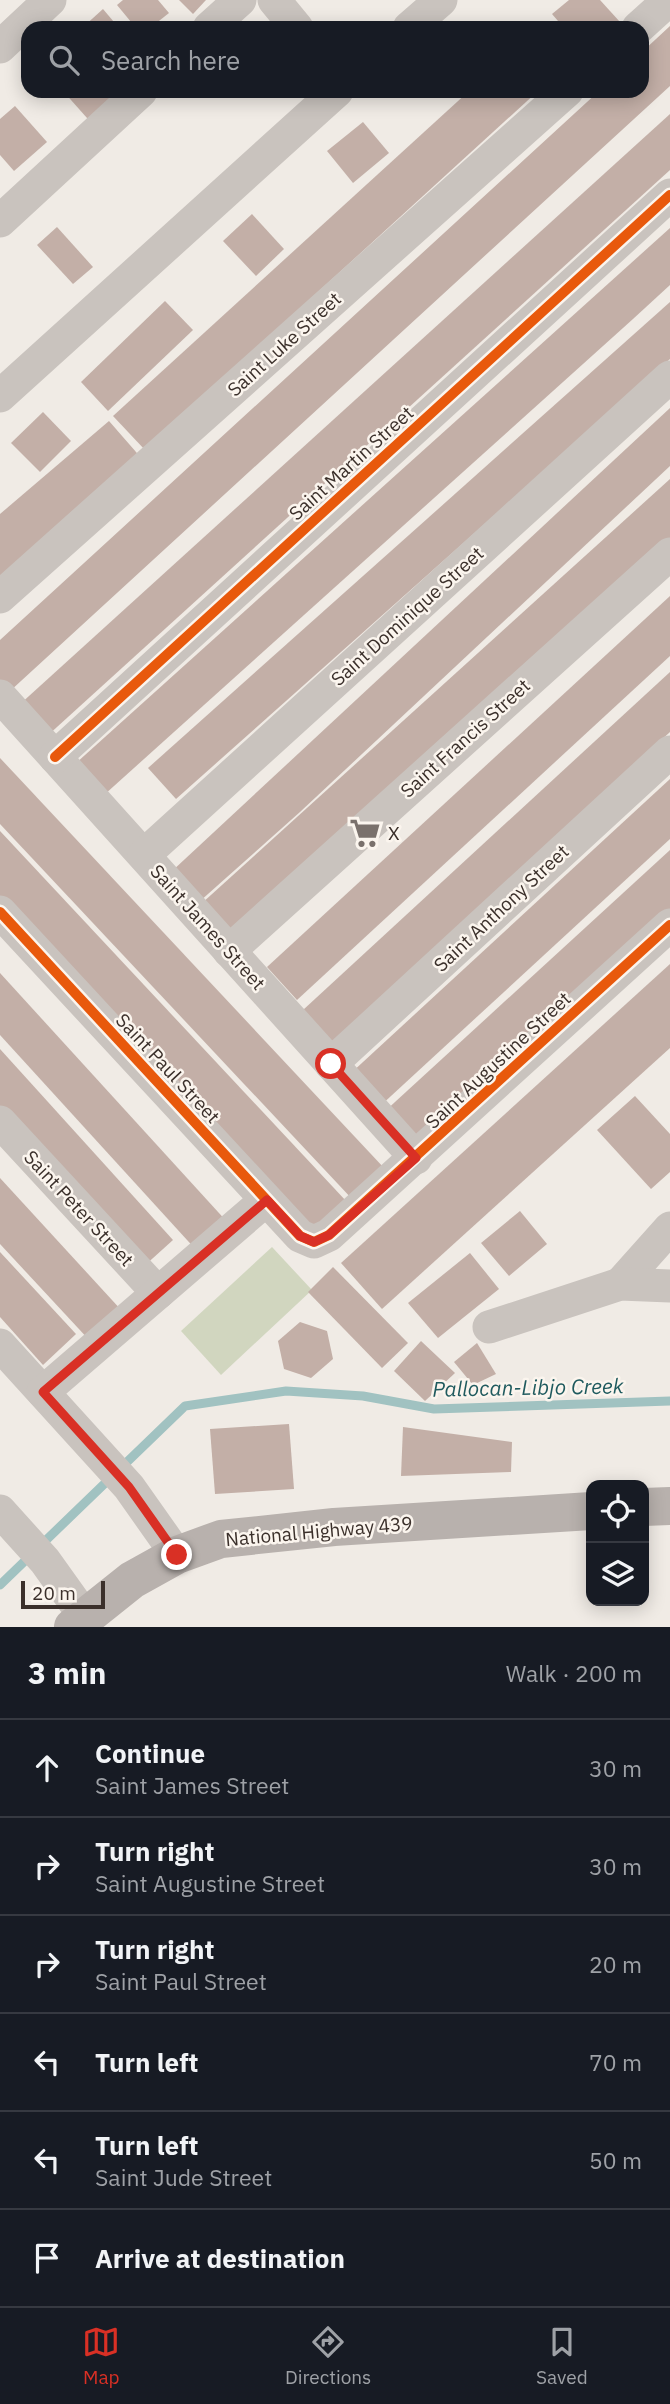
<!DOCTYPE html>
<meta charset="utf-8">
<style>
body{margin:0;font-family:"IBM Plex Sans",sans-serif;background:#242831;color:#f1f3f6}
.controls{position:absolute;right:21px;bottom:21px;display:grid;overflow:hidden;border-radius:14px;box-shadow:0 4px 18px #0003}
.controls button{width:63px;height:63px;display:grid;place-items:center;padding:0;border:0;border-bottom:2px solid #363941;background:#171b24;color:#f1f3f6;font:35px sans-serif}
.scale{position:absolute;left:21px;bottom:18px;width:84px;box-sizing:border-box;padding-left:7px;border:4px solid #3b302b;border-top:0;font-size:19px;line-height:24px;white-space:nowrap;color:#3b302b;-webkit-text-stroke:5px #fbf5ee;paint-order:stroke}
.stop{position:absolute;width:21px;height:21px;margin:-16px;border:5px solid #d93025;border-radius:50%;background:#fff}
.stop.end{background:#d93025;border-color:#fff;box-shadow:0 2px 7px #0008}
.list{margin:0;padding:0;list-style:none}
h2{display:flex;justify-content:space-between;align-items:center;height:91px;margin:0;padding:0 28px;font-size:30px}
h2 small{font-size:23px;font-weight:400;color:#9ea1a6}
.list li{display:grid;grid-template-columns:46px 1fr auto;gap:21px;align-items:center;box-sizing:border-box;height:98px;padding:0 28px;border-top:2px solid #363941}
.list b{display:block;font-size:26px;white-space:nowrap}
.list p{margin:0;font-size:23px;white-space:nowrap;color:#9ea1a6}
.list em{font-size:23px;font-style:normal;color:#9ea1a6}
.icon{flex:none;width:38px;height:38px;fill:none;stroke:currentColor;stroke-width:2;stroke-linecap:round;stroke-linejoin:round}
.map{position:relative;flex:none;width:670px;height:1627px;overflow:hidden}
.search{position:absolute;background:#171b24;box-shadow:0 4px 18px #0003;left:21px;right:21px;top:21px;height:77px;display:flex;align-items:center;gap:18px;box-sizing:border-box;padding:0 24px;border-radius:21px;color:#9ea1a6;font-size:26px}
.sheet{height:679px;background:#171b24}
nav{display:flex;justify-content:space-around;align-items:center;box-sizing:border-box;height:98px;border-top:2px solid #363941;background:#171b24;font-size:19px;color:#9ea1a6}
nav a{display:grid;justify-items:center;gap:4px}
nav .on{color:#d93025}
.map>svg:first-child{display:block}
.green{fill:#d1d6bf}
.lines{fill:none;stroke-linecap:round;stroke-linejoin:round}
.stream{stroke:#a1c2c1;stroke-width:9}
.building{fill:#c3afa7}
.minor{stroke:#c9c3be;stroke-width:33}
.primary{stroke:#b8b1ad;stroke-width:38}
.cycleway-casing{stroke:#fbf5ee;stroke-width:15}
.cycleway{stroke:#e8590c;stroke-width:10}
.route{stroke:#d93025;stroke-width:9}
.labels{text-anchor:middle;dominant-baseline:central;stroke-width:5;stroke-linejoin:round;paint-order:stroke}
.street-label{font-size:19px;fill:#3b302b;stroke:#fbf5ee}
.poi-label{font-size:19px;fill:#3b302b;stroke:#fbf5ee;text-anchor:start}
.water-label{font-size:21px;font-style:italic;fill:#1f5a5e;stroke:#fbf5ee}
</style>
<div class="map">
<svg width="670" height="1627" viewBox="0 0 670 1627">
<rect width="100%" height="100%" fill="#f0ebe5"/>
<polygon class="green" points="272,1247 312,1290 221,1375 181,1331"/>
<g class="lines">
<g class="stream">
<polyline points="41,1545 185,1406 286,1391 363,1396 434,1409 670,1401"/>
<polyline points="0,1585 31,1555"/>
</g>
</g>
<g class="building">
<polygon points="123,0 158,0 169,13 150,28 136,28 117,5"/>
<polygon points="179,0 206,0 193,14"/>
<polygon points="569,0 600,0 620,22 613,28 564,28 552,14"/>
<polygon points="103,9 119,28 82,28"/>
<polygon points="670,26 670,86 9,692 0,681 0,640 599,91 642,91 642,52"/>
<polygon points="63,91 155,91 103,136"/>
<polygon points="469,91 538,91 145,450 113,416"/>
<polygon points="15,106 47,142 14,171 0,155 0,119"/>
<polygon points="670,114 670,170 46,737 18,706"/>
<polygon points="363,122 389,153 353,183 327,151"/>
<polygon points="252,214 284,249 256,276 223,241"/>
<polygon points="57,227 93,267 73,284 37,245"/>
<polygon points="670,228 670,285 633,319 104,795 75,764"/>
<polygon points="165,301 193,330 108,411 81,382"/>
<polygon points="670,302 670,359 176,799 148,768"/>
<polygon points="670,408 670,466 300,812 199,902 171,872"/>
<polygon points="43,412 71,441 40,472 11,443"/>
<polygon points="109,421 143,460 0,583 0,514"/>
<polygon points="670,479 670,540 231,937 201,904"/>
<polygon points="670,596 670,656 297,1000 267,967"/>
<polygon points="670,672 670,732 333,1043 303,1010"/>
<polygon points="0,758 385,1169 353,1200 0,824"/>
<polygon points="670,779 670,839 378,1108 350,1074"/>
<polygon points="0,831 347,1202 314,1233 0,897"/>
<polygon points="670,850 670,910 413,1146 383,1113"/>
<polygon points="670,964 670,1048 382,1309 341,1263"/>
<polygon points="0,973 229,1224 198,1252 0,1035"/>
<polygon points="0,1049 173,1240 142,1268 0,1111"/>
<polygon points="635,1096 670,1134 670,1172 651,1189 597,1130"/>
<polygon points="0,1178 123,1312 91,1342 0,1244"/>
<polygon points="520,1211 547,1244 509,1276 481,1243"/>
<polygon points="0,1252 76,1334 43,1365 0,1317"/>
<polygon points="470,1253 499,1289 438,1338 408,1303"/>
<polygon points="333,1267 408,1343 382,1368 308,1292"/>
<polygon points="300,1322 327,1331 333,1359 311,1378 284,1369 278,1341"/>
<polygon points="421,1341 455,1373 425,1401 394,1371"/>
<polygon points="477,1343 496,1374 473,1385 454,1362"/>
<polygon points="289,1424 294,1489 215,1494 210,1429"/>
<polygon points="403,1427 512,1442 511,1472 401,1476"/>
</g>
<g class="lines">
<g class="minor">
<polyline points="274,0 297,28"/>
<polyline points="209,28 240,0"/>
<polyline points="409,28 441,0"/>
<polyline points="638,28 669,0"/>
<polyline points="0,47 50,0"/>
<polyline points="0,221 141,91"/>
<polyline points="0,396 337,91"/>
<polyline points="0,597 567,91"/>
<polyline points="0,696 416,1158"/>
<polyline points="55,757 670,195"/>
<polyline points="144,855 670,377"/>
<polyline points="0,912 300,1236 314,1242 329,1235 670,925"/>
<polyline points="229,951 670,554"/>
<polyline points="331,1064 670,752"/>
<polyline points="0,1122 158,1293"/>
<polyline points="620,1284 670,1228"/>
<polyline points="489,1327 620,1284 670,1286"/>
<polyline points="0,1345 129,1487 177,1555"/>
<polyline points="43,1392 266,1200"/>
<polyline points="0,1511 45,1561 85,1617"/>
</g>
<g class="primary">
<polyline points="644,1507 670,1506"/>
<polyline points="73,1627 132,1580 177,1555 221,1539 334,1527 591,1511"/>
</g>
<g class="cycleway-casing">
<g id="cycleway">
<polyline points="55,757 670,195"/>
<polyline points="0,912 300,1236 314,1242 329,1235 670,925"/>
</g>
</g>
<use href="#cycleway" class="cycleway"/>
</g>
<g class="lines">
<polyline class="route" points="177,1555 129,1487 43,1392 267,1200 300,1236 314,1242 329,1235 416,1158 331,1064"/>
</g>
<defs>
<g id="supermarket-bare" transform="scale(2.415)"><path d="M-6-5.5h2.5l.6 2H6L4.5 2H-2.5L-4.4-4H-6ZM-1.5 3.2a1.3 1.3 0 1 0 .1 0ZM3 3.2a1.3 1.3 0 1 0 .1 0Z" fill="#7a716c" stroke="#fbf5ee" stroke-width="2.5" paint-order="stroke"/></g>
</defs>
<g fill-rule="evenodd">
<use href="#supermarket-bare" x="365" y="833"/>
</g>
<g class="labels">
<g class="street-label">
<text transform="translate(284 344) rotate(-42)">Saint Luke Street</text>
<text transform="translate(351 463) rotate(-42)">Saint Martin Street</text>
<text transform="translate(407 616) rotate(-42)">Saint Dominique Street</text>
<text transform="translate(465 738) rotate(-42)">Saint Francis Street</text>
<text transform="translate(501 908) rotate(-43)">Saint Anthony Street</text>
<text transform="translate(208 927) rotate(48)">Saint James Street</text>
<text transform="translate(498 1060) rotate(-43)">Saint Augustine Street</text>
<text transform="translate(168 1068) rotate(47)">Saint Paul Street</text>
<text transform="translate(79 1208) rotate(47)">Saint Peter Street</text>
<text transform="translate(319 1531) rotate(-5)">National Highway 439</text>
</g>
<g class="poi-label">
<text x="388" y="833">X</text>
</g>
<g class="water-label">
<text transform="translate(528 1387) rotate(-1)">Pallocan-Libjo Creek</text>
</g>
</g>
</svg>
<div class="controls">
<button><svg class="icon" aria-label="locate" viewBox="0 0 24 24"><circle cx="12" cy="12" r="6"/><path d="M12 2v4M12 18v4M2 12h4M18 12h4"/></svg></button>
<button><svg class="icon" aria-label="layers" viewBox="0 0 24 24"><path d="M12 4l9 5-9 5-9-5zM3 14l9 5 9-5"/></svg></button>
</div>
<div class="scale">20 m</div>
<div class="stop" style="left:331px;top:1064px"></div>
<div class="stop end" style="left:177px;top:1555px"></div>
<div class="search"><svg class="icon" aria-label="search" viewBox="0 0 24 24"><circle cx="10" cy="10" r="6"/><path d="M15 15l6 6"/></svg>Search here</div>
</div>
<section class="sheet">
<h2>3 min<small>Walk · 200 m</small></h2>
<ul class="list">
<li><svg class="icon" aria-label="ahead" viewBox="0 0 24 24"><path d="M12 20V5M6 11l6-6 6 6"/></svg><div><b>Continue</b><p>Saint James Street</p></div><em>30 m</em></li>
<li><svg class="icon" aria-label="right" viewBox="0 0 24 24"><path d="M7 20v-9h11M14 6l5 5-5 5"/></svg><div><b>Turn right</b><p>Saint Augustine Street</p></div><em>30 m</em></li>
<li><svg class="icon" aria-label="right" viewBox="0 0 24 24"><path d="M7 20v-9h11M14 6l5 5-5 5"/></svg><div><b>Turn right</b><p>Saint Paul Street</p></div><em>20 m</em></li>
<li><svg class="icon" aria-label="left" viewBox="0 0 24 24"><path d="M17 20v-9H6M10 6l-5 5 5 5"/></svg><div><b>Turn left</b></div><em>70 m</em></li>
<li><svg class="icon" aria-label="left" viewBox="0 0 24 24"><path d="M17 20v-9H6M10 6l-5 5 5 5"/></svg><div><b>Turn left</b><p>Saint Jude Street</p></div><em>50 m</em></li>
<li><svg class="icon" aria-label="arrive" viewBox="0 0 24 24"><path d="M6 21V4h12l-3 4 3 4H6"/></svg><div><b>Arrive at destination</b></div></li>
</ul>
</section>
<nav>
<a class="on"><svg class="icon" aria-label="map" viewBox="0 0 24 24"><path d="M3 6l6-2 6 2 6-2v14l-6 2-6-2-6 2zM9 4v14M15 6v14"/></svg>Map</a>
<a><svg class="icon" aria-label="directions" viewBox="0 0 24 24"><path d="M12 3l9 9-9 9-9-9zM9 14v-3h6M13 9l2 2-2 2"/></svg>Directions</a>
<a><svg class="icon" aria-label="saved" viewBox="0 0 24 24"><path d="M7 4h10v16l-5-4-5 4z"/></svg>Saved</a>
</nav>
